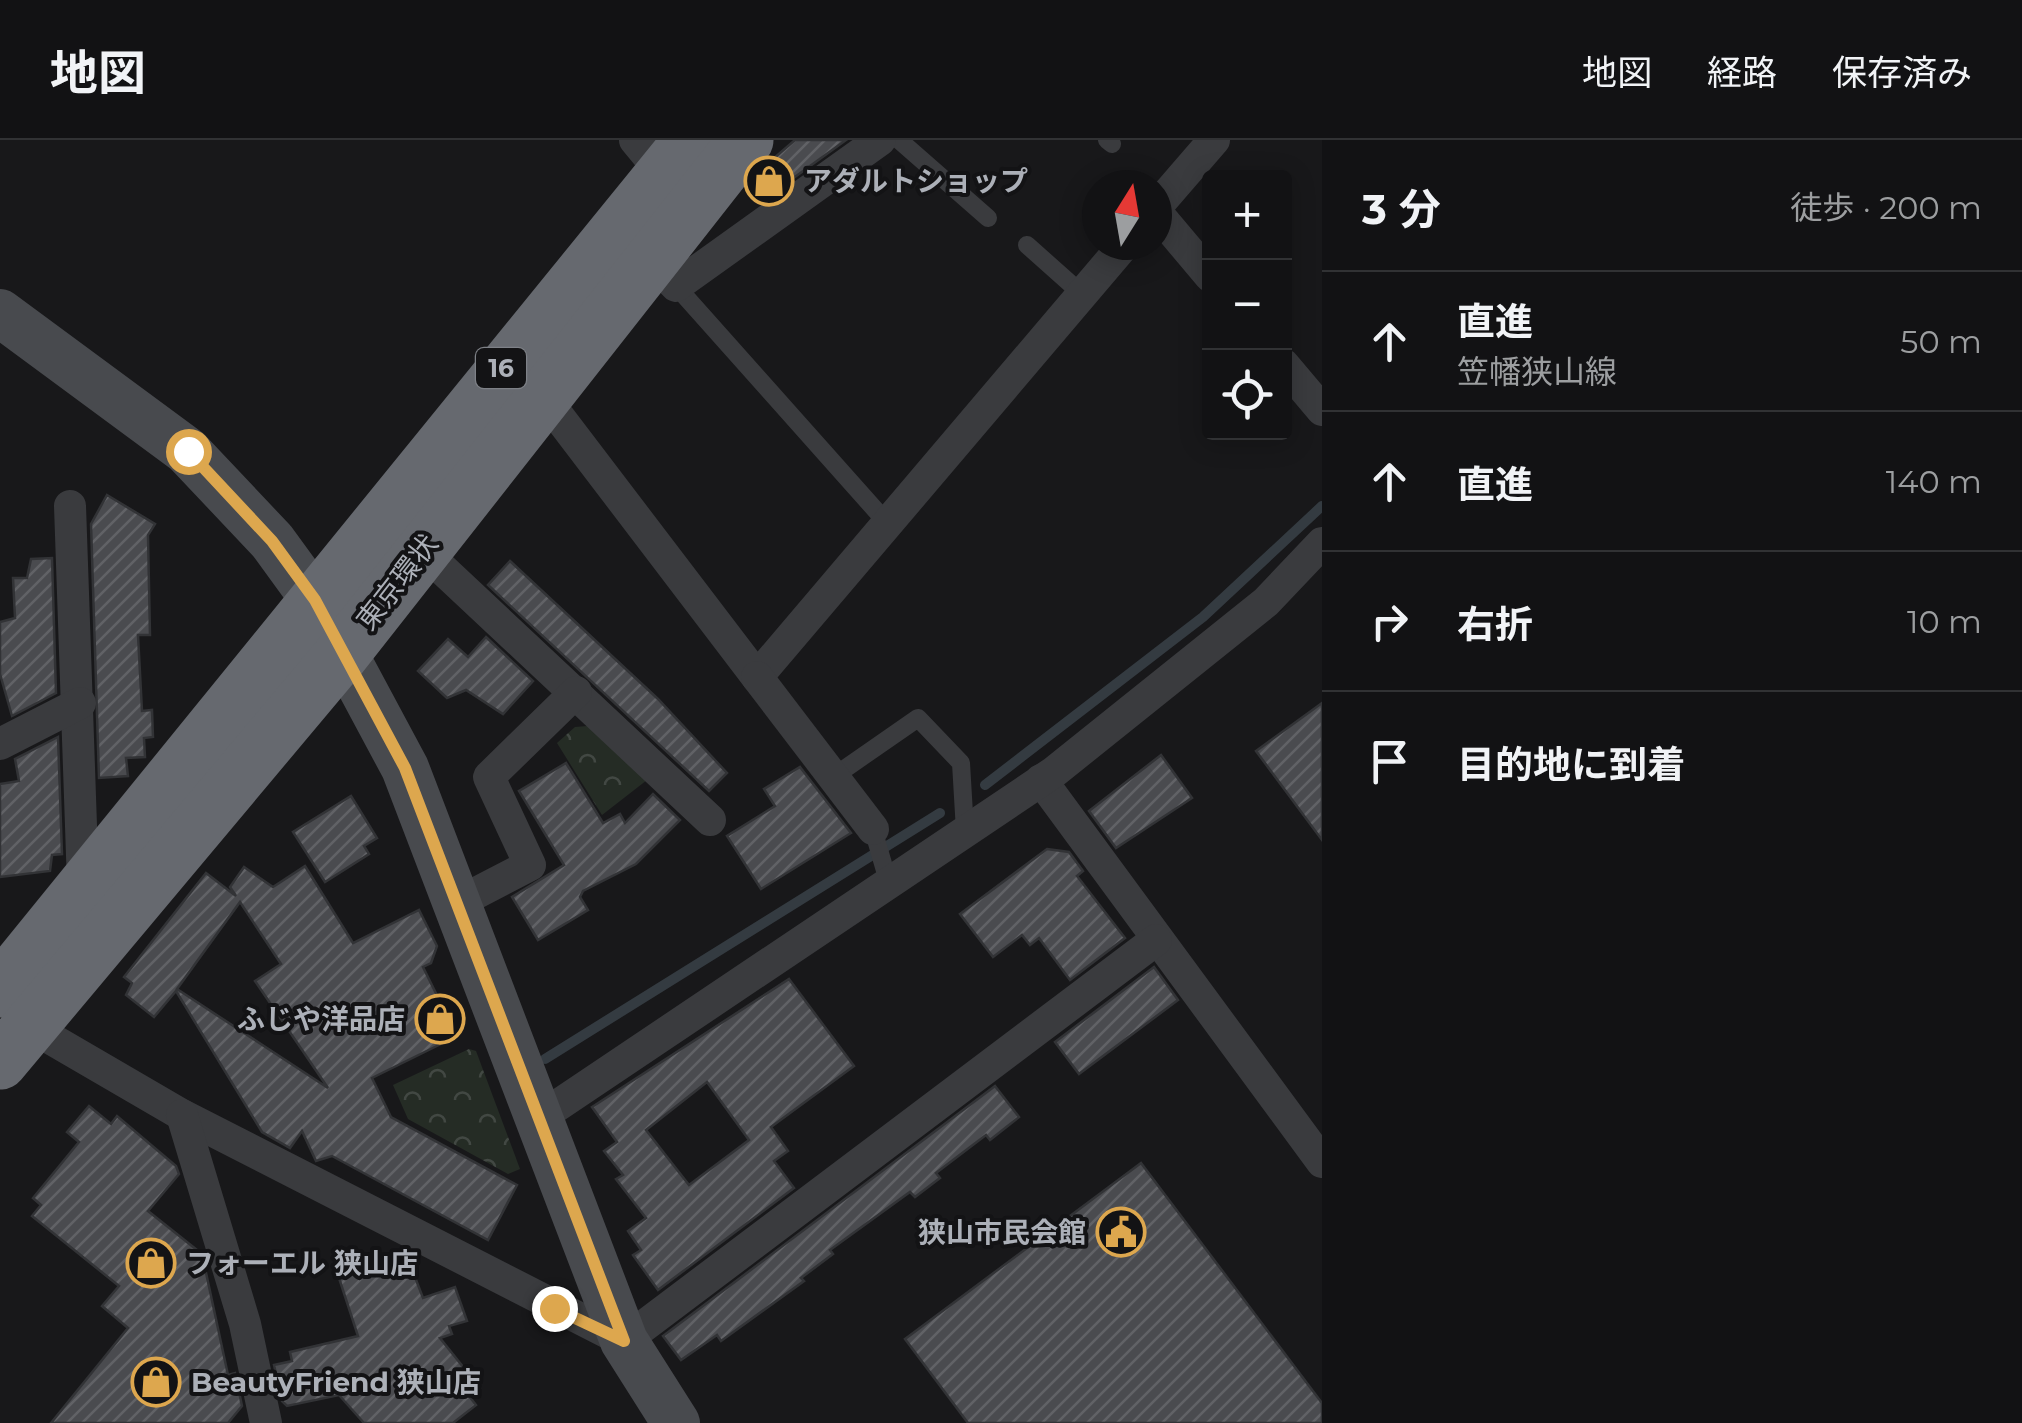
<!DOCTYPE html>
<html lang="ja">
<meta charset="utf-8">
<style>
body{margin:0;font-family:Montserrat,"Noto Sans JP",sans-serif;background:#1b1b1d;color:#f1f3f6}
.controls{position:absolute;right:30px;top:30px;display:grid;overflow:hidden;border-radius:10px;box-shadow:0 5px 25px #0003}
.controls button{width:90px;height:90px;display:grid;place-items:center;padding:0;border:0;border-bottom:2px solid #313234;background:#121214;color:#f1f3f6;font:50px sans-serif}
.compass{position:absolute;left:1082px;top:30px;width:90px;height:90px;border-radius:50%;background:#121214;box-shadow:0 5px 25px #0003;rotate:11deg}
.stop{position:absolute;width:30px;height:30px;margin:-22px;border:8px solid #dda74e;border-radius:50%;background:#fff}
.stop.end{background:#dda74e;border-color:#fff;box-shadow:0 2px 10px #0008}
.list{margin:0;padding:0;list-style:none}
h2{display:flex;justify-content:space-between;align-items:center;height:130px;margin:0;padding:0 40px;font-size:42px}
h2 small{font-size:32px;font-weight:400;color:#9c9ea0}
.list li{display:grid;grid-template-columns:65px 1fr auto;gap:30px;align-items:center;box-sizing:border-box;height:140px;padding:0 40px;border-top:2px solid #313234}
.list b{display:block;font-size:38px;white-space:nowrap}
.list p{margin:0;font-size:32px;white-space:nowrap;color:#9c9ea0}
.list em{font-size:32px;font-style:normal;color:#9c9ea0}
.icon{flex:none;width:55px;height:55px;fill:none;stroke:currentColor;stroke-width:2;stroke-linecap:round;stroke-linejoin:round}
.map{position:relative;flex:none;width:1322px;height:1283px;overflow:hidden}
header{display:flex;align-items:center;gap:60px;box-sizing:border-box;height:140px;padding:0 50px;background:#121214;border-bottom:2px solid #313234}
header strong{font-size:48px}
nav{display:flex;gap:55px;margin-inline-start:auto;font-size:35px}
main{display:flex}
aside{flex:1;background:#121214}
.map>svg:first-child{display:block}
.park{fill:url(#park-crowns)}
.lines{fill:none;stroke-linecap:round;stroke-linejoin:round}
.stream{stroke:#343b41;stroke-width:10}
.building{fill:url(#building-hatch);stroke:#323336;stroke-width:2.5;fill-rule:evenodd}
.lane{stroke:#3a3b3e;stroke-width:18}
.street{stroke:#3a3b3e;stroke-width:32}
.secondary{stroke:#484a4e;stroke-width:48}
.highway{stroke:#66696f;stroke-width:55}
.route{stroke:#dda74e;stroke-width:12}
.labels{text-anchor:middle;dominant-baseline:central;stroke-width:8;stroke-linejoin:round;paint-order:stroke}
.shield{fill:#131315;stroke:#7e8187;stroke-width:2.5}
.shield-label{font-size:25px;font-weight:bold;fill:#acb0b8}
.poi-label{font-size:28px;font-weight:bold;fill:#acb0b8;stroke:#131315;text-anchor:start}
.street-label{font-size:28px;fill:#acb0b8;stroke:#131315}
</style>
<header>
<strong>地図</strong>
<nav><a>地図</a><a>経路</a><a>保存済み</a></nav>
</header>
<main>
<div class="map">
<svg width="1322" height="1283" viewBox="0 0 1322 1283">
<defs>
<pattern id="park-crowns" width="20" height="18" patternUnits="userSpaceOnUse" patternTransform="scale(2.5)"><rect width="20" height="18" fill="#252c25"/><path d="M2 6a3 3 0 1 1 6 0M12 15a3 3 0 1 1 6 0" fill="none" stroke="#424843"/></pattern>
<pattern id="building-hatch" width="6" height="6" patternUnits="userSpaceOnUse" patternTransform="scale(2.5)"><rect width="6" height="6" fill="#4a4b4f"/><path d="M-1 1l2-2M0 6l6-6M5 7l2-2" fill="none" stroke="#616266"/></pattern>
</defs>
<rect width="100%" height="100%" fill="#18181a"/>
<g class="park">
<polygon points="588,586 647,640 602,675 557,603 575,587"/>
<polygon points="469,909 476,911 520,1029 508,1034 408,979 393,945"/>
</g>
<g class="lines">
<g class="stream">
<polyline points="985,645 1203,477 1322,366"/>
<polyline points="545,919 940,673"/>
</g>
</g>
<g class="building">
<polygon points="795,0 846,0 781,47 765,26"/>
<polygon points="107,355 155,384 148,395 150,495 138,495 142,571 152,570 153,597 144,598 145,617 126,618 128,636 99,638 91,384"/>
<polygon points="52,418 56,553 12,576 0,534 0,482 15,478 13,438 27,438 31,419"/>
<polygon points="510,421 658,559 727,633 709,651 488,445"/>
<polygon points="486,497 533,541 503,574 466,550 447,558 418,531 448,499 468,517"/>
<polygon points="1322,563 1322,700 1256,611"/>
<polygon points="58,597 62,714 52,715 50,731 0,737 0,644 19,641 15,619"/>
<polygon points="1161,615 1192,658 1116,708 1089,671"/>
<polygon points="566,623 603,683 620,674 625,683 653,654 680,680 636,724 583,751 580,757 588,770 538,800 512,757 564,725 519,651"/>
<polygon points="800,627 851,693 761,749 727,696 775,666 764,649"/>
<polygon points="351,656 377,698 364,706 369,714 325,742 293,692"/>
<polygon points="1047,709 1069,712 1083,731 1077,736 1125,798 1070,840 1039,798 1030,805 1022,795 993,817 960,774"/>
<path d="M305 726 353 803 419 770 437 806 431 823 423 827 457 896 372 938 391 977 517 1045 488 1100 332 1016 316 1021 302 991 290 1008 262 992 176 851 154 877 126 855 132 843 124 837 206 733 236 756 230 747 244 727 273 747ZM240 762 281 824 255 841 328 948 177 849Z"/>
<polygon points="1154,827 1178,860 1079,934 1055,902"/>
<path d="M789 839 854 926 771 987 788 1011 774 1021 794 1048 658 1150 633 1115 641 1110 628 1091 646 1078 616 1039 623 1035 604 1011 617 1002 592 967ZM707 942 749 1000 689 1045 646 990Z"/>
<polygon points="995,946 1019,977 990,1000 986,995 936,1033 940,1038 915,1057 910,1052 830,1110 833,1114 801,1138 804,1141 721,1201 717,1195 681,1220 663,1196"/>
<polygon points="89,966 111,984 117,976 176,1026 179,1034 148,1071 202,1114 228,1235 235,1233 242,1266 228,1283 51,1283 128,1188 102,1166 119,1146 32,1076 41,1065 33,1058 79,1002 67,992"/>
<polygon points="1141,1023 1322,1263 1322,1283 968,1283 905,1199"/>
<polygon points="405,1111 423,1158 455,1147 467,1181 449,1186 452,1194 440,1198 480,1248 469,1256 476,1265 453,1283 364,1283 339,1255 287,1266 282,1261 274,1225 292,1221 290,1212 358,1196 339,1138 352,1134 351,1129"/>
</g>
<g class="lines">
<g class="lane">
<polyline points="899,0 988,78"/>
<polyline points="1107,0 1112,4"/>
<polyline points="1027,105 1082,154"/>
<polyline points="676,146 888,384"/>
<polyline points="833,637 918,578 961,623 965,691"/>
<polyline points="873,689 888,741"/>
</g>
<g class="street">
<polyline points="635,0 663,34"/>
<polyline points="1157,66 1214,0"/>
<polyline points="1157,73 1210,136"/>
<polyline points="650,119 676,146 880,0"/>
<polyline points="1284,225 1322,270"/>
<polyline points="543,256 757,537 1124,105"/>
<polyline points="70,366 83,744"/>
<polyline points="422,410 710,680"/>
<polyline points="757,537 873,689"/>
<polyline points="0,604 80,563"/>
<polyline points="1041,640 1322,1022"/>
<polyline points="459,762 530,725 489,637 576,552"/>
<polyline points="17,879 182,975 624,1201 1156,800"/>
<polyline points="182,975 245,1184 266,1283"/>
<polyline points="536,980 1054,632 1266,462 1322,403"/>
</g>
<polyline class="secondary" points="0,173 187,311 272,401 315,460 405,628 624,1201 676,1283"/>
<g class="highway">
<polyline points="0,850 691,0"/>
<polyline points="0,922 342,514 746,0"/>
</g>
</g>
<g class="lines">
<polyline class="route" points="188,311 272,401 315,460 405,628 624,1201 554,1168"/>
</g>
<defs>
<g id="shop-ring" transform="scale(2.5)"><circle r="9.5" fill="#131315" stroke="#dda74e" stroke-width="1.5"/><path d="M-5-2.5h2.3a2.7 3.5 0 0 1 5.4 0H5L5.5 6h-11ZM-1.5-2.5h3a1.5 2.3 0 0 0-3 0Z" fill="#dda74e"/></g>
<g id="civic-ring" transform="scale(2.5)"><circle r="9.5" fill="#131315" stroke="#dda74e" stroke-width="1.5"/><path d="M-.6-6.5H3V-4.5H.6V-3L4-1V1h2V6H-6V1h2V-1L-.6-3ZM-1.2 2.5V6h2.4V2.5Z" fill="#dda74e"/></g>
</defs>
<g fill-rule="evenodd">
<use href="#shop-ring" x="769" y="41"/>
<use href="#shop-ring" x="440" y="879"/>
<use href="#civic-ring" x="1121" y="1092"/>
<use href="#shop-ring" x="151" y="1123"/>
<use href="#shop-ring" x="156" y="1242"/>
</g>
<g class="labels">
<rect class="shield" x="476" y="208" width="50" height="40" rx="8"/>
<g class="shield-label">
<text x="501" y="228">16</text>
</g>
<g class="poi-label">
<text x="804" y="41">アダルトショップ</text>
<text x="405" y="879" text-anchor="end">ふじや洋品店</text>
<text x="1086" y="1092" text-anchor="end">狭山市民会館</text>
<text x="186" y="1123">フォーエル 狭山店</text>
<text x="191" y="1242">BeautyFriend 狭山店</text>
</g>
<g class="street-label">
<text transform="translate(397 442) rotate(-52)">東京環状</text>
</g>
</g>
</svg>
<div class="controls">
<button>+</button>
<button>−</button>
<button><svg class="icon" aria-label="locate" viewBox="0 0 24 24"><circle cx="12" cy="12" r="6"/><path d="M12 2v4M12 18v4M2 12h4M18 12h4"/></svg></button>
</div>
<svg class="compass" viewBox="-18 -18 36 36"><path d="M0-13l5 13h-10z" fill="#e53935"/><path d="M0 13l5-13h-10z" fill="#9c9ea0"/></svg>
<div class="stop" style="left:188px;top:311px"></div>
<div class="stop end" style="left:554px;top:1168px"></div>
</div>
<aside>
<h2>3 分<small>徒歩 · 200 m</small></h2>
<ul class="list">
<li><svg class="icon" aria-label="ahead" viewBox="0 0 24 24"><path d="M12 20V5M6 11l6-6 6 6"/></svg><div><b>直進</b><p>笠幡狭山線</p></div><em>50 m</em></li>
<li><svg class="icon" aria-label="ahead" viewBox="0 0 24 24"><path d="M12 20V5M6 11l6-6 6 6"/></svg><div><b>直進</b></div><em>140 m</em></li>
<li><svg class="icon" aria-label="right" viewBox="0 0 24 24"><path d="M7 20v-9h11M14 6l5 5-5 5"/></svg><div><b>右折</b></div><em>10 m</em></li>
<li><svg class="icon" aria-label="arrive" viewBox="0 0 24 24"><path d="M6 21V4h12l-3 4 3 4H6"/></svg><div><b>目的地に到着</b></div></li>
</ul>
</aside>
</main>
